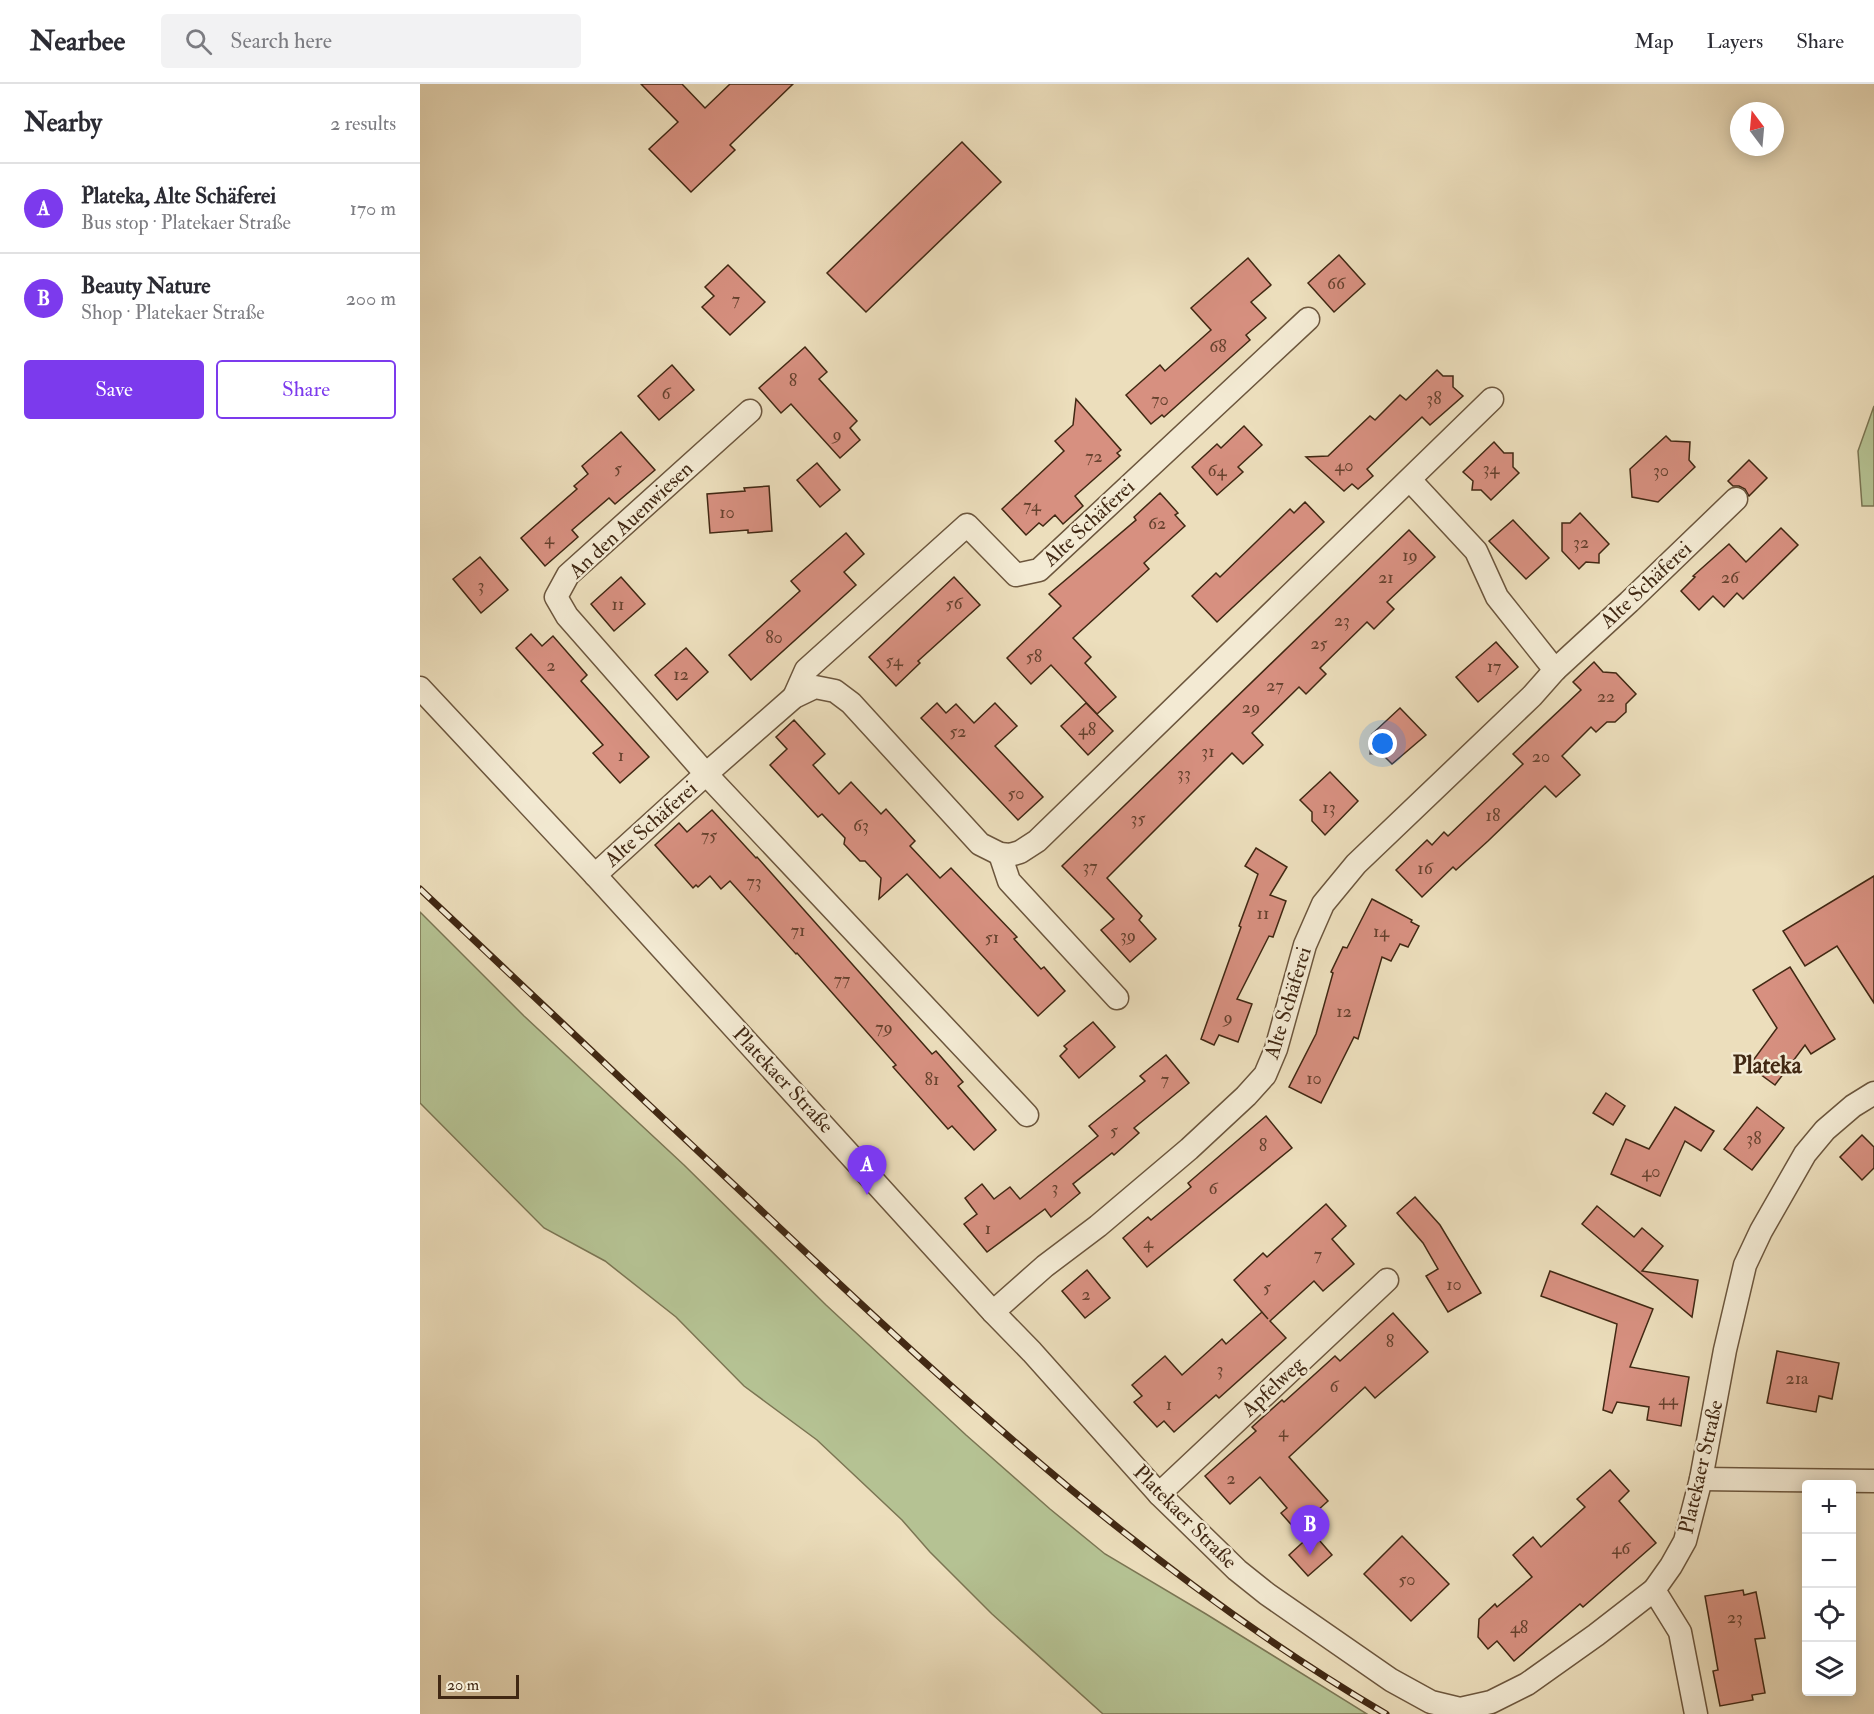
<!DOCTYPE html>
<meta charset="utf-8">
<style>
body{margin:0;font-family:"IM FELL Double Pica",serif;background:#f2f2f3;color:#2b2b33}
.controls{position:absolute;right:18px;bottom:18px;display:grid;overflow:hidden;border-radius:6px;box-shadow:0 3px 15px #0003}
.controls button{width:54px;height:54px;display:grid;place-items:center;padding:0;border:0;border-bottom:2px solid #e1e1e2;background:#fff;color:#2b2b33;font:30px sans-serif}
.compass{position:absolute;left:1310px;top:18px;width:54px;height:54px;border-radius:50%;background:#fff;box-shadow:0 3px 15px #0003;rotate:344deg}
.scale{position:absolute;left:18px;bottom:15px;width:81px;box-sizing:border-box;padding-left:6px;border:3px solid #412813;border-top:0;font-size:16px;line-height:21px;white-space:nowrap;color:#412813;-webkit-text-stroke:4px #f3ead3;paint-order:stroke}
.you{position:absolute;left:963px;top:660px;width:21px;height:21px;margin:-15px;border:4px solid #fff;border-radius:50%;background:#1a73e8;box-shadow:0 0 0 9px #1a73e833}
.badge{display:grid;place-items:center;width:39px;height:39px;border-radius:50%;background:#7c3aed;color:#fff;font-size:20px;font-weight:700}
.pin{position:absolute;translate:-50% -50px;filter:drop-shadow(0 2px 3px #0008)}
.pin::after{content:'';position:absolute;top:32px;width:21px;height:18px;background:inherit;clip-path:polygon(0 0,100% 0,50% 100%)}
.list{margin:0;padding:0;list-style:none}
h2{display:flex;justify-content:space-between;align-items:center;height:78px;margin:0;padding:0 24px;font-size:26px}
h2 small{font-size:20px;font-weight:400;color:#7c7c81}
.list li{display:grid;grid-template-columns:39px 1fr auto;gap:18px;align-items:center;box-sizing:border-box;height:90px;padding:0 24px;border-top:2px solid #e1e1e2}
.list b{display:block;font-size:22px;white-space:nowrap}
.list p{margin:0;font-size:20px;white-space:nowrap;color:#7c7c81}
.list em{font-size:20px;font-style:normal;color:#7c7c81}
.actions{display:flex;gap:12px;padding:18px 24px}
.actions a{flex:1;padding:14px 0;border:2px solid #7c3aed;border-radius:6px;text-align:center;font-size:21px;color:#7c3aed}
.actions .main{background:#7c3aed;color:#fff}
.icon{flex:none;width:33px;height:33px;fill:none;stroke:currentColor;stroke-width:2;stroke-linecap:round;stroke-linejoin:round}
.map{position:relative;flex:none;width:1454px;height:1630px;overflow:hidden}
header{display:flex;align-items:center;gap:36px;box-sizing:border-box;height:84px;padding:0 30px;background:#fff;border-bottom:2px solid #e1e1e2}
header strong{font-size:28px}
nav{display:flex;gap:33px;margin-inline-start:auto;font-size:21px}
.search{width:420px;height:54px;background:#f2f2f3;display:flex;align-items:center;gap:15px;box-sizing:border-box;padding:0 21px;border-radius:6px;color:#7c7c81;font-size:22px}
main{display:flex}
aside{flex:1;background:#fff}
.map>svg:first-child{display:block}
.green{fill:#b5c293;stroke:#7b7553;stroke-width:1.5}
.building{fill:#d79080;stroke:#412813;stroke-width:1.5}
.lines{fill:none;stroke-linecap:round;stroke-linejoin:round}
.street-casing{stroke:#6c563d;stroke-width:25}
.street{stroke:#f3ead3;stroke-width:22}
.rail-casing{stroke:#412813;stroke-width:7}
.rail{stroke:#f3ead3;stroke-width:4.5;stroke-dasharray:14;stroke-linecap:butt}
.labels{text-anchor:middle;dominant-baseline:central;stroke-width:5;stroke-linejoin:round;paint-order:stroke}
.number-label{font-size:18px;fill:#66422e}
.street-label{font-size:21px;fill:#412813;stroke:#f3ead3}
.quarter-label{font-size:24px;font-weight:bold;fill:#412813;stroke:#f3ead3}
</style>
<header>
<strong>Nearbee</strong>
<div class="search"><svg class="icon" aria-label="search" viewBox="0 0 24 24"><circle cx="10" cy="10" r="6"/><path d="M15 15l6 6"/></svg>Search here</div>
<nav><a>Map</a><a>Layers</a><a>Share</a></nav>
</header>
<main>
<aside>
<h2>Nearby<small>2 results</small></h2>
<ul class="list">
<li><span class="badge">A</span><div><b>Plateka, Alte Schäferei</b><p>Bus stop · Platekaer Straße</p></div><em>170 m</em></li>
<li><span class="badge">B</span><div><b>Beauty Nature</b><p>Shop · Platekaer Straße</p></div><em>200 m</em></li>
</ul>
<div class="actions"><a class="main">Save</a><a>Share</a></div>
</aside>
<div class="map">
<svg width="1454" height="1630" viewBox="0 0 1454 1630">
<rect width="100%" height="100%" fill="#ecdebc"/>
<filter id="stains"><feTurbulence type="fractalNoise" baseFrequency=".00333" numOctaves="4"/><feColorMatrix values="0 0 0 0 .2 0 0 0 0 .09 0 0 0 0 .02 0 0 0 .5 -.17"/></filter>
<radialGradient id="worn" r=".72"><stop offset=".6" stop-color="#630" stop-opacity="0"/><stop offset="1" stop-color="#630" stop-opacity=".3"/></radialGradient>
<g class="green">
<polygon points="1454,322 1454,422 1442,422 1438,367"/>
<polygon points="0,828 104,932 264,1081 406,1221 546,1351 630,1425 685,1470 786,1530 947,1630 683,1630 572,1530 510,1468 482,1436 397,1356 324,1302 256,1233 185,1177 124,1144 0,1019"/>
</g>
<g class="building">
<polygon points="221,0 262,0 285,24 310,0 373,0 310,61 315,66 271,108 229,65 258,38"/>
<polygon points="542,58 581,98 446,228 407,189"/>
<polygon points="919,171 945,200 914,228 888,199"/>
<polygon points="828,174 851,201 831,218 846,234 826,251 830,256 744,333 742,331 731,340 706,311 740,281 745,287 791,246 771,224"/>
<polygon points="308,181 345,218 310,251 282,223 294,212 285,203"/>
<polygon points="385,263 407,288 399,295 437,337 430,344 440,356 420,374 371,320 361,329 339,304"/>
<polygon points="252,281 274,306 239,336 218,312"/>
<polygon points="1017,286 1023,292 1033,292 1033,303 1043,312 1010,341 1002,333 947,385 953,392 938,405 932,400 924,407 886,373 908,372 950,332 955,336 980,311 986,316"/>
<polygon points="656,315 701,366 697,369 700,372 655,412 663,422 643,440 635,431 623,442 619,439 606,451 582,425 644,367 635,357 653,341"/>
<polygon points="824,342 842,361 818,383 823,388 797,411 772,383 797,360 801,364"/>
<polygon points="201,348 235,386 195,420 189,414 152,446 158,453 125,482 101,454 157,405 154,402 168,390 162,382"/>
<polygon points="1246,352 1251,357 1270,358 1269,376 1275,383 1238,418 1212,413 1210,385"/>
<polygon points="1074,358 1084,369 1093,369 1093,383 1099,389 1071,416 1061,406 1052,406 1053,397 1043,388"/>
<polygon points="1329,376 1347,394 1329,412 1325,405 1319,402 1313,402 1308,397"/>
<polygon points="397,379 420,406 400,423 377,396"/>
<polygon points="349,402 352,447 328,449 328,446 290,449 287,410 325,407 324,404"/>
<polygon points="740,409 758,429 755,431 765,442 724,479 729,485 653,554 671,573 665,579 696,613 677,630 631,581 611,600 587,574 641,522 629,510 716,436 714,433"/>
<polygon points="885,418 904,438 797,538 772,512 796,489 800,493 870,425 874,429"/>
<polygon points="1160,429 1189,460 1179,470 1179,479 1166,478 1159,485 1142,467 1142,439 1150,439"/>
<polygon points="1093,436 1129,474 1106,495 1069,457"/>
<polygon points="1361,444 1378,461 1323,515 1317,509 1304,523 1293,512 1279,526 1261,507 1275,493 1273,492 1309,460 1326,478"/>
<polygon points="989,446 1015,473 967,518 974,525 954,545 947,538 900,584 906,590 886,610 879,603 832,649 843,661 823,680 812,669 687,794 722,832 719,836 736,855 710,878 681,846 694,835 642,782"/>
<polygon points="426,449 444,470 424,488 436,501 331,596 309,571 380,507 371,497"/>
<polygon points="60,473 88,506 61,529 33,495"/>
<polygon points="201,493 225,520 194,547 171,520"/>
<polygon points="534,493 560,521 498,577 500,579 476,602 449,573"/>
<polygon points="111,550 122,562 133,552 167,591 161,597 229,673 200,699 173,669 183,661 96,564"/>
<polygon points="1076,558 1098,583 1058,618 1036,593"/>
<polygon points="266,564 288,588 257,616 235,591"/>
<polygon points="1174,578 1183,588 1196,589 1216,610 1206,620 1206,628 1195,638 1187,638 1176,648 1171,643 1142,672 1160,691 1136,713 1125,702 1068,757 1036,786 1033,783 1002,813 976,786 1007,756 1012,761 1024,748 1028,752 1103,680 1093,670 1161,606 1153,598"/>
<polygon points="517,619 526,629 536,620 554,639 575,619 597,642 575,662 623,713 598,736 501,634"/>
<polygon points="666,619 693,647 668,671 641,642"/>
<polygon points="980,624 1006,651 972,680 961,669 950,670 952,650"/>
<polygon points="374,636 405,670 393,681 419,710 431,698 461,730 466,725 495,757 490,762 520,794 531,784 597,853 594,855 621,885 624,883 645,907 618,932 487,790 459,815 461,794 445,777 440,777 424,760 425,754 402,730 398,733 350,681 367,665 356,653"/>
<polygon points="910,688 938,717 905,751 892,737 892,728 880,716"/>
<polygon points="292,726 336,774 337,773 512,970 516,967 543,998 538,1002 576,1046 554,1066 532,1042 528,1045 473,983 476,981 377,869 376,870 310,797 301,805 290,792 278,803 276,801 273,804 235,761 259,739 267,748"/>
<polygon points="836,764 867,783 850,811 866,817 853,853 849,852 817,915 832,920 818,958 799,951 794,961 781,955 821,843 819,842 838,790 825,782"/>
<polygon points="1454,792 1454,919 1417,862 1385,882 1363,847"/>
<polygon points="952,815 992,836 991,838 999,842 988,863 980,860 971,877 962,873 938,955 934,953 901,1019 869,1003 896,950 913,889 911,888 923,863 927,864"/>
<polygon points="1370,883 1415,955 1391,970 1385,961 1355,1001 1329,982 1357,944 1333,906"/>
<polygon points="673,938 695,963 659,994 640,972 647,965 644,962"/>
<polygon points="746,971 769,999 714,1044 719,1049 694,1071 692,1069 653,1100 660,1109 631,1133 625,1125 567,1168 544,1140 557,1130 545,1114 562,1100 574,1115 590,1103 600,1115 678,1052 669,1042 725,997 720,992"/>
<polygon points="1186,1009 1205,1022 1193,1041 1173,1029"/>
<polygon points="1255,1023 1294,1047 1281,1067 1265,1057 1240,1112 1191,1090 1206,1055 1229,1065"/>
<polygon points="1337,1023 1364,1044 1332,1086 1304,1065"/>
<polygon points="846,1032 872,1064 727,1183 703,1154 728,1133 731,1136 771,1103 768,1099"/>
<polygon points="1442,1051 1454,1063 1454,1084 1442,1096 1420,1073"/>
<polygon points="995,1113 1020,1141 1061,1209 1028,1228 1006,1192 1018,1185 1003,1159 977,1129"/>
<polygon points="906,1120 926,1142 912,1155 934,1180 903,1207 894,1197 850,1237 866,1254 799,1314 796,1311 754,1348 744,1337 737,1343 714,1318 722,1312 712,1301 745,1272 762,1291 802,1255 806,1260 842,1228 848,1235 814,1196 843,1169 847,1173"/>
<polygon points="1177,1122 1214,1153 1222,1144 1243,1162 1222,1187 1278,1196 1272,1233 1162,1140"/>
<polygon points="667,1186 690,1214 665,1234 642,1207"/>
<polygon points="1130,1187 1233,1225 1210,1283 1269,1293 1261,1342 1227,1336 1229,1323 1197,1318 1192,1329 1183,1326 1197,1240 1121,1212"/>
<polygon points="973,1229 1008,1268 955,1314 945,1303 869,1373 908,1417 876,1446 861,1429 867,1424 840,1393 810,1420 785,1392 836,1347 832,1343 862,1316 864,1318 915,1272 920,1277"/>
<polygon points="1357,1267 1419,1279 1412,1315 1399,1312 1396,1328 1347,1319"/>
<polygon points="1190,1386 1209,1407 1199,1417 1236,1459 1163,1523 1160,1520 1094,1577 1077,1557 1068,1565 1058,1553 1059,1535 1075,1520 1077,1523 1112,1493 1093,1471 1113,1453 1121,1463 1165,1423 1157,1415"/>
<polygon points="893,1449 912,1471 888,1492 869,1471"/>
<polygon points="982,1452 1029,1500 991,1537 944,1490"/>
<polygon points="1323,1506 1324,1511 1336,1508 1345,1554 1335,1555 1345,1609 1332,1611 1333,1616 1300,1622 1293,1587 1298,1586 1285,1512"/>
</g>
<g class="lines">
<g class="street-casing">
<g id="street">
<polyline points="330,327 148,491 136,513 147,532 286,690 607,1031"/>
<polyline points="990,396 1056,467 1077,513 1135,586"/>
<polyline points="0,604 175,791 573,1228 612,1268 739,1410 817,1486 847,1510 971,1596 1011,1618 1040,1625 1071,1618 1107,1600 1176,1551 1234,1506 1251,1482 1265,1457 1281,1395 1305,1266 1325,1181 1341,1147 1385,1070 1405,1046 1433,1022 1454,1009"/>
<polyline points="374,613 386,586 547,441 596,491 619,486 888,235"/>
<polyline points="580,770 589,797 697,914"/>
<polyline points="175,791 286,690 374,613 395,603 415,607 431,619 560,760 580,770 590,771 600,768 617,757 1072,315"/>
<polyline points="573,1228 625,1182 678,1142 769,1065 826,1012 845,991 856,965 885,861 903,820 936,780 1112,612 1135,586 1209,518 1316,415"/>
<polyline points="1281,1395 1454,1397"/>
<polyline points="739,1410 967,1196"/>
<polyline points="1234,1506 1260,1548 1276,1630"/>
</g>
</g>
<use href="#street" class="street"/>
<g class="rail-casing">
<path id="rail" d="M0 805C121 920 242 1033 363 1147 551 1324 743 1499 966 1630"/>
</g>
<use href="#rail" class="rail"/>
</g>
<g class="labels">
<g class="number-label">
<text x="916" y="199">66</text>
<text x="316" y="215">7</text>
<text x="798" y="262">68</text>
<text x="373" y="296">8</text>
<text x="246" y="309">6</text>
<text x="1014" y="314">38</text>
<text x="740" y="315">70</text>
<text x="417" y="350">9</text>
<text x="674" y="372">72</text>
<text x="924" y="381">40</text>
<text x="198" y="384">5</text>
<text x="1071" y="384">34</text>
<text x="797" y="386">64</text>
<text x="1241" y="386">30</text>
<text x="612" y="421">74</text>
<text x="307" y="428">10</text>
<text x="737" y="439">62</text>
<text x="129" y="454">4</text>
<text x="1161" y="458">32</text>
<text x="990" y="471">19</text>
<text x="966" y="493">21</text>
<text x="1310" y="493">26</text>
<text x="61" y="501">3</text>
<text x="534" y="519">56</text>
<text x="198" y="520">11</text>
<text x="922" y="536">23</text>
<text x="354" y="553">80</text>
<text x="899" y="559">25</text>
<text x="614" y="572">58</text>
<text x="474" y="576">54</text>
<text x="131" y="581">2</text>
<text x="1074" y="582">17</text>
<text x="261" y="590">12</text>
<text x="855" y="601">27</text>
<text x="1186" y="612">22</text>
<text x="831" y="623">29</text>
<text x="667" y="645">48</text>
<text x="538" y="647">52</text>
<text x="788" y="667">31</text>
<text x="201" y="671">1</text>
<text x="1121" y="672">20</text>
<text x="764" y="689">33</text>
<text x="596" y="709">50</text>
<text x="909" y="723">13</text>
<text x="1073" y="731">18</text>
<text x="718" y="734">35</text>
<text x="441" y="741">63</text>
<text x="289" y="751">75</text>
<text x="670" y="782">37</text>
<text x="1005" y="784">16</text>
<text x="334" y="797">73</text>
<text x="843" y="829">11</text>
<text x="378" y="846">71</text>
<text x="961" y="847">14</text>
<text x="708" y="851">39</text>
<text x="572" y="853">51</text>
<text x="422" y="895">77</text>
<text x="924" y="927">12</text>
<text x="808" y="933">9</text>
<text x="464" y="943">79</text>
<text x="894" y="994">10</text>
<text x="512" y="995">81</text>
<text x="745" y="995">7</text>
<text x="694" y="1046">5</text>
<text x="1334" y="1054">38</text>
<text x="843" y="1061">8</text>
<text x="1231" y="1087">40</text>
<text x="635" y="1103">3</text>
<text x="793" y="1104">6</text>
<text x="568" y="1144">1</text>
<text x="728" y="1158">4</text>
<text x="898" y="1170">7</text>
<text x="1034" y="1200">10</text>
<text x="847" y="1203">5</text>
<text x="666" y="1210">2</text>
<text x="970" y="1257">8</text>
<text x="800" y="1285">3</text>
<text x="1377" y="1294">21a</text>
<text x="914" y="1302">6</text>
<text x="1248" y="1315">44</text>
<text x="749" y="1320">1</text>
<text x="863" y="1347">4</text>
<text x="811" y="1394">2</text>
<text x="1201" y="1464">46</text>
<text x="987" y="1495">50</text>
<text x="1315" y="1533">23</text>
<text x="1099" y="1543">48</text>
</g>
<g class="street-label">
<text transform="translate(211 436) rotate(-43)">An den Auenwiesen</text>
<text transform="translate(669 439) rotate(-43)">Alte Schäferei</text>
<text transform="translate(1226 501) rotate(-43)">Alte Schäferei</text>
<text transform="translate(231 740) rotate(-42)">Alte Schäferei</text>
<text transform="translate(868 919) rotate(-73)">Alte Schäferei</text>
<text transform="translate(363 996) rotate(47)">Platekaer Straße</text>
<text transform="translate(853 1303) rotate(-43)">Apfelweg</text>
<text transform="translate(1281 1383) rotate(-77)">Platekaer Straße</text>
<text transform="translate(765 1433) rotate(45)">Platekaer Straße</text>
</g>
<g class="quarter-label">
<text x="1347" y="981">Plateka</text>
</g>
</g>
<rect width="100%" height="100%" filter="url(#stains)"/>
<rect width="100%" height="100%" fill="url(#worn)"/>
</svg>
<div class="controls">
<button>+</button>
<button>−</button>
<button><svg class="icon" aria-label="locate" viewBox="0 0 24 24"><circle cx="12" cy="12" r="6"/><path d="M12 2v4M12 18v4M2 12h4M18 12h4"/></svg></button>
<button><svg class="icon" aria-label="layers" viewBox="0 0 24 24"><path d="M12 4l9 5-9 5-9-5zM3 14l9 5 9-5"/></svg></button>
</div>
<svg class="compass" viewBox="-18 -18 36 36"><path d="M0-13l5 13h-10z" fill="#e53935"/><path d="M0 13l5-13h-10z" fill="#7c7c81"/></svg>
<div class="scale">20 m</div>
<div class="you"></div>
<div class="pin badge" style="left:447px;top:1111px">A</div>
<div class="pin badge" style="left:890px;top:1471px">B</div>
</div>
</main>
